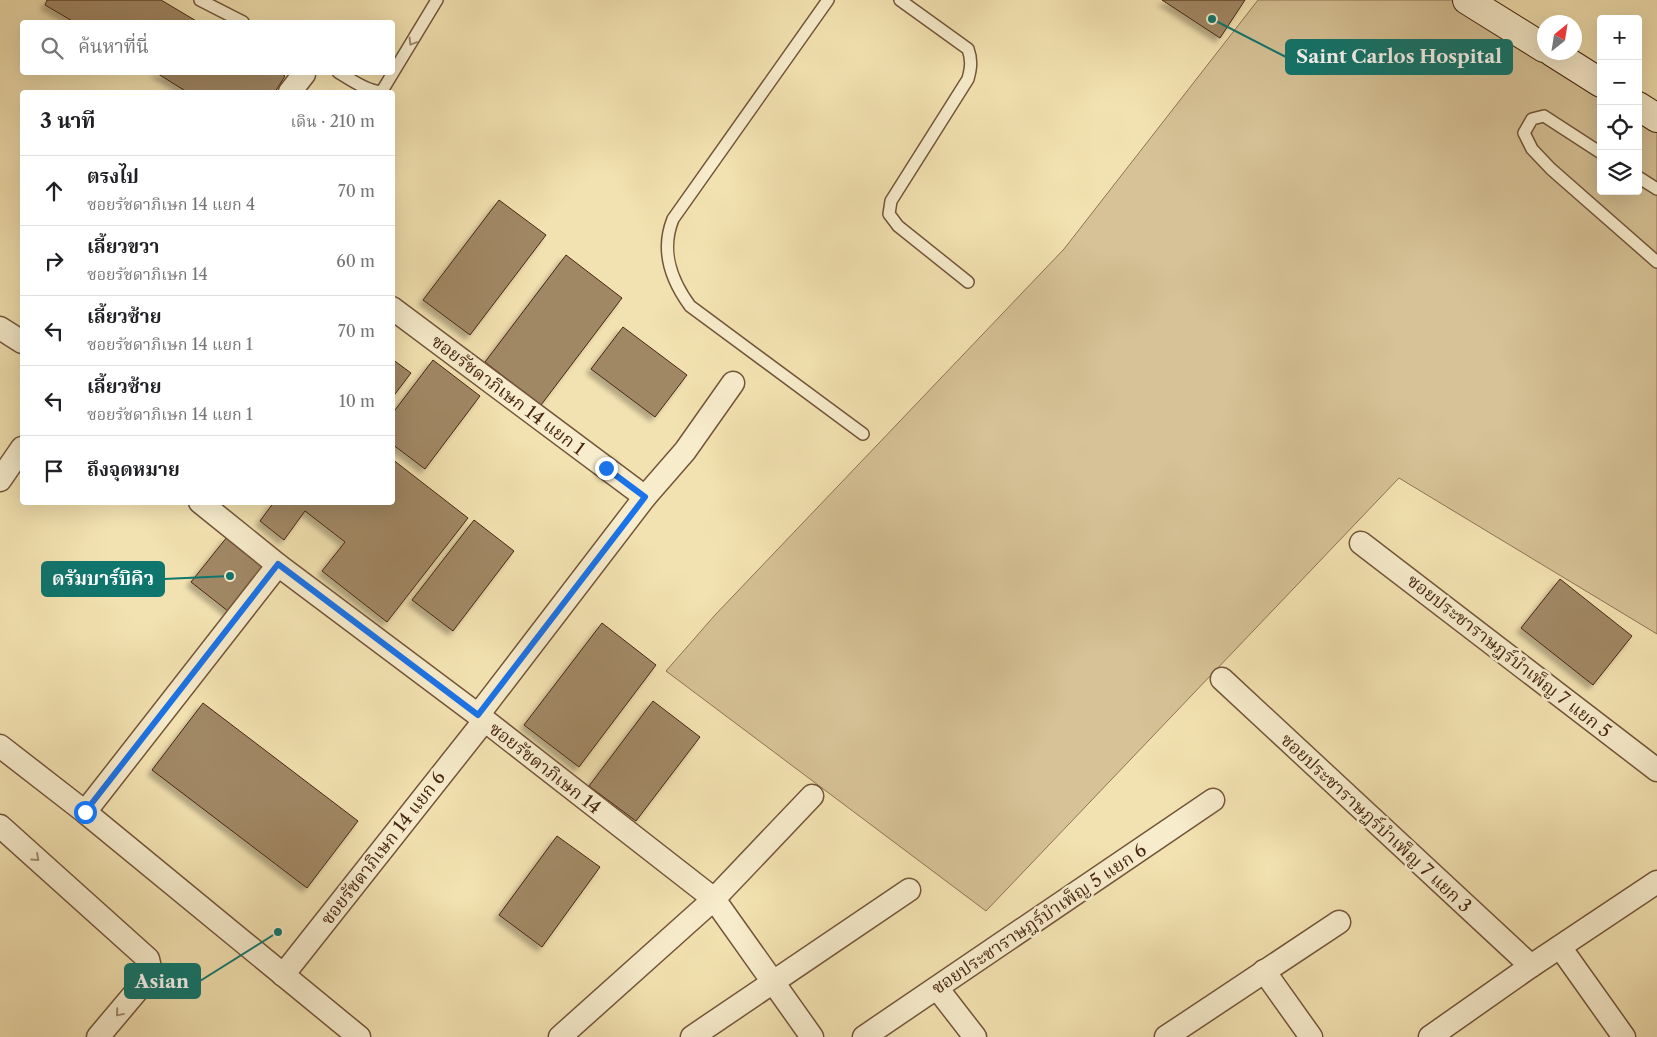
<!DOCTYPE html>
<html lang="th">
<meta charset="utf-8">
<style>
body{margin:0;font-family:"Libre Caslon Text","Noto Serif Thai",serif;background:#f6f6f6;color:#202124}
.controls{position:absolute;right:15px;top:15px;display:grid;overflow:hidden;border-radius:5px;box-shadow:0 5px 20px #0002}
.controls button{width:45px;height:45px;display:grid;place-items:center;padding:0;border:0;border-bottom:1px solid #e0e0e0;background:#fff;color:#202124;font:25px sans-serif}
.compass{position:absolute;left:1537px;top:15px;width:45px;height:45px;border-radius:50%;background:#fff;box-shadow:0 5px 20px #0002;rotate:30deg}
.stop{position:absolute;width:15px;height:15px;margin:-11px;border:4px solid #1a73e8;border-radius:50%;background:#fff}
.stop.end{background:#1a73e8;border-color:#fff;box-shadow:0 1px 5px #0008}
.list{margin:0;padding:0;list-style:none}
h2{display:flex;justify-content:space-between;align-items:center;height:65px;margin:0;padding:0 20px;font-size:21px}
h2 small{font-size:16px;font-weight:400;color:#757577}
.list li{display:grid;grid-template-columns:32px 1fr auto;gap:15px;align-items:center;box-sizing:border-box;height:70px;padding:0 20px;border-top:1px solid #e0e0e0}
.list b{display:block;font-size:19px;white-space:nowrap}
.list p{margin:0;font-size:16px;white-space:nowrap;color:#757577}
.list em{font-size:16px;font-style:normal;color:#757577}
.icon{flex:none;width:28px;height:28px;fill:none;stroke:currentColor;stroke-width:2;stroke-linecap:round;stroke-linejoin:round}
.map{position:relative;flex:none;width:1657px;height:1037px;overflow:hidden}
.search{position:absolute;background:#fff;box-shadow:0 5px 20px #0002;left:20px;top:20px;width:375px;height:55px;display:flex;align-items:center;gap:12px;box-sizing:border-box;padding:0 18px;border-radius:5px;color:#757577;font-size:19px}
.panel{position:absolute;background:#fff;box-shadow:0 5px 20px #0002;left:20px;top:90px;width:375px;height:415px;border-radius:5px}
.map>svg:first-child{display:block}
.green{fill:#d6c296;stroke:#8f7454}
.building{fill:#a18865;stroke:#482712;filter:url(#shadow)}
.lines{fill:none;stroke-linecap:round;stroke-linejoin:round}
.lane-casing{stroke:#73563a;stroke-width:14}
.street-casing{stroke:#73563a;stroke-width:25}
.secondary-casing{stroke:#482712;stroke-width:30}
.lane{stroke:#f7eccc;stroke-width:11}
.street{stroke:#f7eccc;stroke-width:22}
.secondary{stroke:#f7eccc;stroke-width:28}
.oneway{stroke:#a08a6f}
.route{stroke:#1a73e8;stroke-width:6}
.labels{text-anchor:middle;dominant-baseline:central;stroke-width:5;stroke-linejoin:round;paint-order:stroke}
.street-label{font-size:18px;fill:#482712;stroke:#f7eccc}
.leader{fill:none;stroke:#0f766e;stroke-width:2}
.callout-dot{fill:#0f766e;stroke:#f7eccc;stroke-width:2}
.callout{fill:#0f766e;stroke:#0f766e;stroke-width:2}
.callout-label{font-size:19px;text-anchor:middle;font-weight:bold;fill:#fff}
</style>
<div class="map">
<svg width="1657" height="1037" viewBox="0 0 1657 1037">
<defs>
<filter id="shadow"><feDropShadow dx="-4.5" dy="4.5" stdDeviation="2.5" flood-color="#0004"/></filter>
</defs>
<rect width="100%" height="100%" fill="#f3e2b1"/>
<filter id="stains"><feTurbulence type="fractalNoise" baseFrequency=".004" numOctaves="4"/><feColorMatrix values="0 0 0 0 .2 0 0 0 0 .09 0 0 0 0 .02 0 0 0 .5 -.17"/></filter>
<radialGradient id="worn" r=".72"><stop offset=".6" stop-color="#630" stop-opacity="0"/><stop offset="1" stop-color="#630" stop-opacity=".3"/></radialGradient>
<polygon class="green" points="1258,0 1453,0 1601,90 1601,191 1638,191 1638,113 1657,124 1657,634 1399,478 986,911 666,671 715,615 1064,249"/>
<g class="building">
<polygon points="47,0 161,0 198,22 74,22 45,5"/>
<polygon points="1162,0 1245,0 1220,38"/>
<polygon points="155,72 279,72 285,76 275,92 187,92"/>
<polygon points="499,200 546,235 470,335 423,300"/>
<polygon points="566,255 622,298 541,405 485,362"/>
<polygon points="623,327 687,375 655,417 591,369"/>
<polygon points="392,359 411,373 392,398"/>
<polygon points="433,360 480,396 425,469 392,444 392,414"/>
<polygon points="392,459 468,518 387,622 322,571 345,542 305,511 284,540 260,521 274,502 392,502"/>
<polygon points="474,520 514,551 453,631 412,600"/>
<polygon points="227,537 268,569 233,615 191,582"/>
<polygon points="1560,579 1632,636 1593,685 1521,628"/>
<polygon points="602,623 656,665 579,767 524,725"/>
<polygon points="653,701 700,737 636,821 589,786"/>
<polygon points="203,703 358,821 307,888 152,770"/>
<polygon points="557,836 600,867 542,947 499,915"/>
</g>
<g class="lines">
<g class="lane-casing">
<g id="lane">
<polyline points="200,0 243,22"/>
<path d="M828 0 673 219C660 251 671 280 690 306L863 434"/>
<path d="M900 0 968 49C972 60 971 68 968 79L891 201 889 214 898 226 968 282"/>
<path d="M338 72C348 78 371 94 382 91L437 0"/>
<polyline points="1601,153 1544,116 1532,119 1524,133 1532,149 1551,169 1657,262"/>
<polyline points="1638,177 1657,189"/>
</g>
</g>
<g class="street-casing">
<g id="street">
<polyline points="290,92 304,74"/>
<polyline points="392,308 645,497 478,715"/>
<polyline points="0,328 22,342"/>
<polyline points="0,480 22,448"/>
<polyline points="645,497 685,451 733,383"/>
<polyline points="200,502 278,565 478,715 714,899 812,1037"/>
<polyline points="1361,543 1657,770"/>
<polyline points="1222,679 1531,966"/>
<polyline points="0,746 85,812 359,1037"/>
<polyline points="85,812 278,565"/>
<polyline points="0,826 148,959 150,968 146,980 98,1037"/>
<polyline points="1560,947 1624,1037"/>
<polyline points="1264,971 1311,1037"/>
<polyline points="283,975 484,721"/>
<polyline points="937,988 975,1037"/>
<polyline points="560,1037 714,899 812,796"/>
<polyline points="692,1037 909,890"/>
<polyline points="864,1037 1213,800"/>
<polyline points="1166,1037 1339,922"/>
<polyline points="1430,1037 1531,966 1657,882"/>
</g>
</g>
<g class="secondary-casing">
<g id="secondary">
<polyline points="1467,0 1544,48"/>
<polyline points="1552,52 1601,83"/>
<polyline points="1638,106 1657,118"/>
</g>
</g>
<use href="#lane" class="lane"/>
<use href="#street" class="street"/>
<use href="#secondary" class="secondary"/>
</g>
<defs><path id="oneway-chevron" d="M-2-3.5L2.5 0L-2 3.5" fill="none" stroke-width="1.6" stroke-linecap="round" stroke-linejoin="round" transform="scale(1.25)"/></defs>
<g class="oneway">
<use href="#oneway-chevron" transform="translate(412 42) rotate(121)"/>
<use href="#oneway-chevron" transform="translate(36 858) rotate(42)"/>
<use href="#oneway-chevron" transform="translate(119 1013) rotate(130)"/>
</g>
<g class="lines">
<polyline class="route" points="85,812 278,564 478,715 645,497 606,468"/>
</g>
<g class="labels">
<g class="street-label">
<text transform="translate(508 395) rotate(37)">ซอยรัชดาภิเษก 14 แยก 1</text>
<text transform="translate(1509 656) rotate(38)">ซอยประชาราษฎร์บำเพ็ญ 7 แยก 5</text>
<text transform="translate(545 768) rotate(38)">ซอยรัชดาภิเษก 14</text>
<text transform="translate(1376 823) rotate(43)">ซอยประชาราษฎร์บำเพ็ญ 7 แยก 3</text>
<text transform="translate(383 848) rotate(-52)">ซอยรัชดาภิเษก 14 แยก 6</text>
<text transform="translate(1039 919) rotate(-34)">ซอยประชาราษฎร์บำเพ็ญ 5 แยก 6</text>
</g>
</g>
<path class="leader" d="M1212 19L1286 57M230 576L164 579M278 932L200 981"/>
<g class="callout-dot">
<circle cx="1212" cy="19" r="5"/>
<circle cx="230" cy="576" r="5"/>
<circle cx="278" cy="932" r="5"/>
</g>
<g class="callout">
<rect x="1286" y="40" width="226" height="34" rx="5"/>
<rect x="42" y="562" width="122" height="34" rx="5"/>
<rect x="125" y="964" width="75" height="34" rx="5"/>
</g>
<g class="callout-label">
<text x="1399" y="63">Saint Carlos Hospital</text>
<text x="103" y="585">ดรัมบาร์บิคิว</text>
<text x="162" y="988">Asian</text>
</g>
<rect width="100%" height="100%" filter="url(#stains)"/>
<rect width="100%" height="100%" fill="url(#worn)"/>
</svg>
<div class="controls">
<button>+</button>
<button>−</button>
<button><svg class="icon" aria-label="locate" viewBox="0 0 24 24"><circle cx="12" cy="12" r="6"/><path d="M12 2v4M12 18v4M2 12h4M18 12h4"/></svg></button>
<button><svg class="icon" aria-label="layers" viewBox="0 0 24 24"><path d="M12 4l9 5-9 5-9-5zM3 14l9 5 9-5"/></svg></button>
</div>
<svg class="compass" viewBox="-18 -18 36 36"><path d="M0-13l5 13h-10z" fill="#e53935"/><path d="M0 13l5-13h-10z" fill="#757577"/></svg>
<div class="stop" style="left:85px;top:812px"></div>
<div class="stop end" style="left:606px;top:468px"></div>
<div class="search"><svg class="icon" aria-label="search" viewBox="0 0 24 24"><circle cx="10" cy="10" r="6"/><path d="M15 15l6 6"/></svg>ค้นหาที่นี่</div>
<section class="panel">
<h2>3 นาที<small>เดิน · 210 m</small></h2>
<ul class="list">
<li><svg class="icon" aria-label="ahead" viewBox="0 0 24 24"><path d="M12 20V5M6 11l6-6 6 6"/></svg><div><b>ตรงไป</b><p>ซอยรัชดาภิเษก 14 แยก 4</p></div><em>70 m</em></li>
<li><svg class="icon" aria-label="right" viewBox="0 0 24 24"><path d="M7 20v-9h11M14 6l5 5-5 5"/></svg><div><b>เลี้ยวขวา</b><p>ซอยรัชดาภิเษก 14</p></div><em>60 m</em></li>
<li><svg class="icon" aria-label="left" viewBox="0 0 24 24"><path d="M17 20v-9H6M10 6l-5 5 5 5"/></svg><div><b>เลี้ยวซ้าย</b><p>ซอยรัชดาภิเษก 14 แยก 1</p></div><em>70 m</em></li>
<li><svg class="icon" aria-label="left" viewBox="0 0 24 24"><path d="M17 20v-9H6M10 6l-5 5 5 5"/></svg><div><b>เลี้ยวซ้าย</b><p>ซอยรัชดาภิเษก 14 แยก 1</p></div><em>10 m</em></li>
<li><svg class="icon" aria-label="arrive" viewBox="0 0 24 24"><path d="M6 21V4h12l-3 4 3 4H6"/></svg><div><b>ถึงจุดหมาย</b></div></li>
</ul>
</section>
</div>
